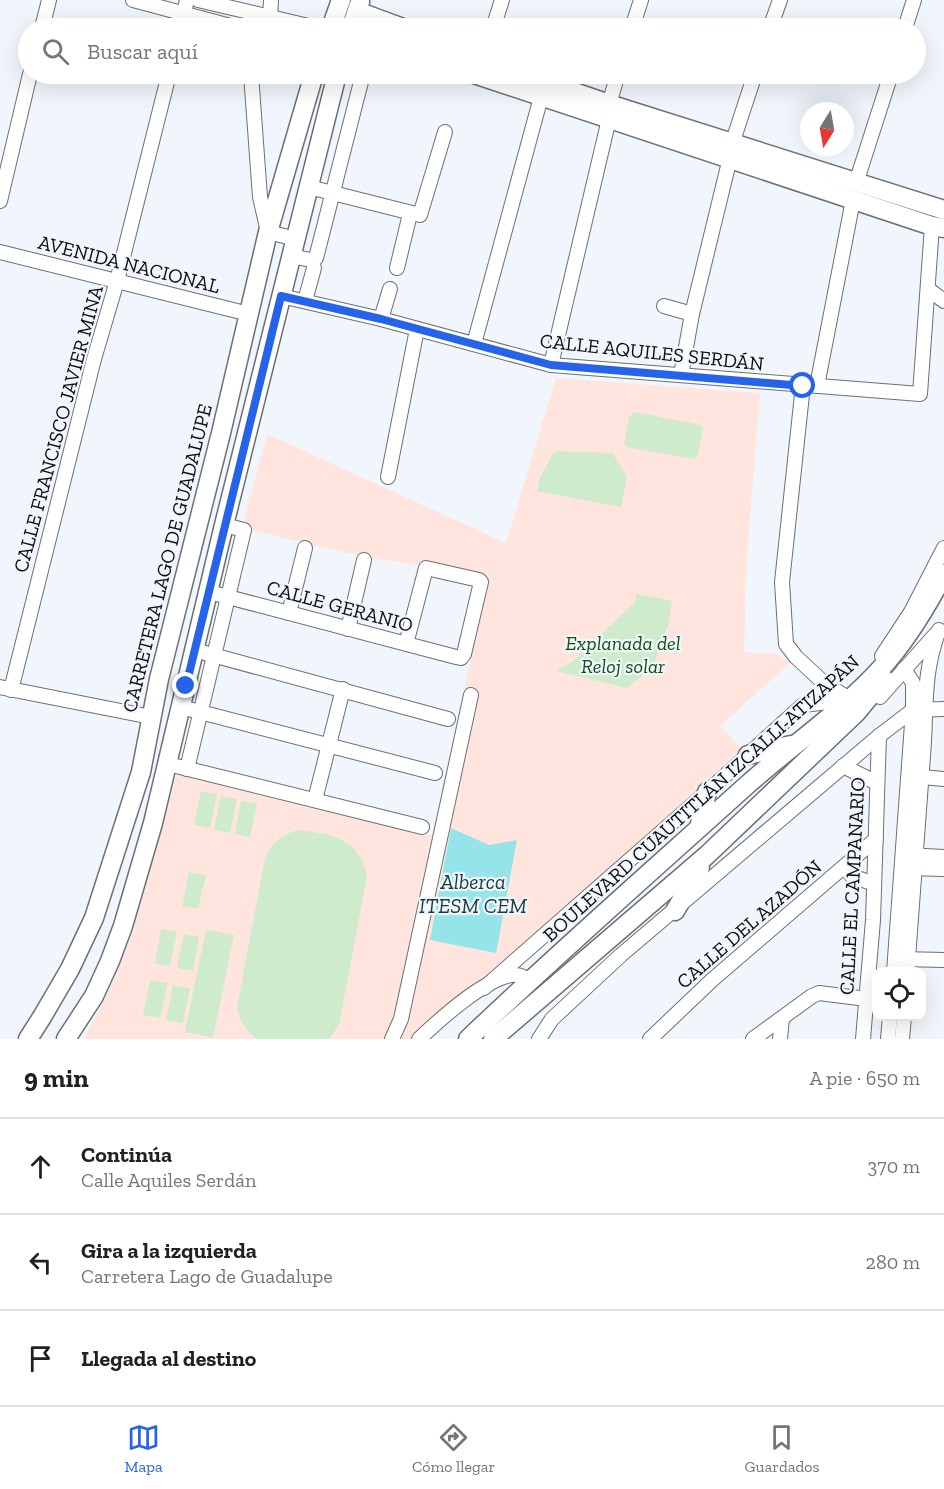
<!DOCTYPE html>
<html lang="es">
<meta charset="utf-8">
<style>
body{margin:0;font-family:"Zilla Slab",serif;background:#f2f2f2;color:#202124}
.controls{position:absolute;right:18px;bottom:18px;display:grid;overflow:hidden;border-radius:12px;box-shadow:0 6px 24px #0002}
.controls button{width:54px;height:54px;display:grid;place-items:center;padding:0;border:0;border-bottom:2px solid #e0e0e0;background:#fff;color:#202124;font:30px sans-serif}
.compass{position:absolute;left:800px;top:102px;width:54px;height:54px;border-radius:50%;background:#fff;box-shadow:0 6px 24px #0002;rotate:191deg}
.stop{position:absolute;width:18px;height:18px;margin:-14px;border:4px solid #2563eb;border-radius:50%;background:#fff}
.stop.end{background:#2563eb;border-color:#fff;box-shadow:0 2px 6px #0008}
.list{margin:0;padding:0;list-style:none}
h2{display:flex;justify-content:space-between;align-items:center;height:78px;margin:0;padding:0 24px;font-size:26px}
h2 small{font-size:20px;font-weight:400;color:#757577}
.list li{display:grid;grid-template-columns:39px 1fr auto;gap:18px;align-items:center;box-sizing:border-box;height:96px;padding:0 24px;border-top:2px solid #e0e0e0}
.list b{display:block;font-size:22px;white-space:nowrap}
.list p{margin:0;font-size:20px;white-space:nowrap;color:#757577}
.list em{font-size:20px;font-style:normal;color:#757577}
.icon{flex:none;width:33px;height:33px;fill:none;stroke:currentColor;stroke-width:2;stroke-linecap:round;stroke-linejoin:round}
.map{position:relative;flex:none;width:944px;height:1039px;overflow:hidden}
.search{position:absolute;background:#fff;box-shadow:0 6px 24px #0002;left:18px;right:18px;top:18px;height:66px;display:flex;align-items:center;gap:15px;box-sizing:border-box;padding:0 21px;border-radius:33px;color:#757577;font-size:22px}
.sheet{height:366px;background:#fff}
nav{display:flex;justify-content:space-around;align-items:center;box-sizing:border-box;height:84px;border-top:2px solid #e0e0e0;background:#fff;font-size:16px;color:#757577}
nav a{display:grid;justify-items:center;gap:3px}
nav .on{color:#2563eb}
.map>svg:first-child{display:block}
.education{fill:#ffe5de}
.green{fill:#ceebcc}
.water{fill:#95e4e9}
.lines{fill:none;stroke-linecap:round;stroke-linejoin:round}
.minor-casing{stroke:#6a7075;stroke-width:16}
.major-casing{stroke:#6a7075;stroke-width:21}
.minor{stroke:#fff;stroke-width:14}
.major{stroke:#fff;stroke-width:18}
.route{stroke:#2563eb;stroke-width:8}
.labels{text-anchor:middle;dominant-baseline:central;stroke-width:4.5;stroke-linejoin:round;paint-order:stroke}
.street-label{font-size:20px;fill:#0c0e10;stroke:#f0f6fc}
.park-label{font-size:20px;font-style:italic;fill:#124e13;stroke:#f0f6fc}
.water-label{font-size:21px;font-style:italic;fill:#163c3f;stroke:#f0f6fc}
</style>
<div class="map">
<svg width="944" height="1039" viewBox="0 0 944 1039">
<rect width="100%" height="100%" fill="#f0f6fc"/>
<polygon class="education" points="556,378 760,393 746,569 744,652 776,654 791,662 720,726 742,748 492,975 416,1039 84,1039 112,984 133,933 177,773 432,835 460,714 486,580 425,566 364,557 242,528 267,434 506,543"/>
<g class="green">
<polygon points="635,412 701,425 703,429 698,455 694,459 627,447 624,444 629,417"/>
<polygon points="554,451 612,453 627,476 621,507 537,491 539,480"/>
<polygon points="636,594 672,601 668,625 653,667 627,688 556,671 573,661 635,602"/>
<polygon points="201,791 217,794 210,828 194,825"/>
<polygon points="221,796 237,799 230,833 214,830"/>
<polygon points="241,801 257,804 250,837 235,834"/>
<path d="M297 830C332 834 359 837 367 876L339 1025 329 1039H258C245 1032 240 1021 237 1007L265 858C272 842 281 836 297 830Z"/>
<polygon points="189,872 206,875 198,909 182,906"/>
<polygon points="161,929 177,932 170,966 155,963"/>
<polygon points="206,929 234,935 213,1038 185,1032"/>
<polygon points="184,934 199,937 193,971 177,968"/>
<polygon points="150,980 168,983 160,1018 143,1015"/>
<polygon points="173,985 190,988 183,1023 166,1020"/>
</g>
<polygon class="water" points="451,828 489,845 517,840 496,953 430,940"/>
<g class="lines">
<g class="minor-casing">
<g id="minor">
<polyline points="133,0 238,28"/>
<polyline points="198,0 317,28"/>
<polyline points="42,28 49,0"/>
<polyline points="180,28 187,0"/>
<polyline points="252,28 270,17 271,0"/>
<polyline points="493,28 502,0"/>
<polyline points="632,28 641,0"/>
<polyline points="770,28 780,0"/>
<polyline points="905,28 914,0"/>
<polyline points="251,74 260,197 268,232 296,239"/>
<polyline points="609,104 618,74"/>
<polyline points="732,144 755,74"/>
<polyline points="856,183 891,74"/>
<polyline points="309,187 420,215 445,132"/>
<polyline points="0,201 30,74"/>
<polyline points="0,252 249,314"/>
<polyline points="291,256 311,260 316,258 363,74"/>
<polyline points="397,268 410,214"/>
<polyline points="928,289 944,301"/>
<polyline points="281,296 381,319 551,365 920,394 932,226"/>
<polyline points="305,301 314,268"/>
<polyline points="664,306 692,314"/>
<polyline points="381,319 390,289"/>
<polyline points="474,344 541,97"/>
<polyline points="551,365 609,119"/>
<polyline points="681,375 692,314 730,158"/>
<polyline points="803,385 782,582 786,644 796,657 824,683 843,695"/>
<polyline points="817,386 853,200"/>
<polyline points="388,477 417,329"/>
<polyline points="209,592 456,657 461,658 464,654 481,582 479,580 426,568 406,644"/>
<polyline points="289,613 305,548"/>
<polyline points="348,629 364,560"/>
<polyline points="194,650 448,719"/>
<polyline points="882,656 911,612 944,548"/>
<polyline points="0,687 151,717"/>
<polyline points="11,690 94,359 117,281 169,74"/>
<polyline points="880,697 935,635"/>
<polyline points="181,707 435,773"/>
<polyline points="168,764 422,827"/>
<polyline points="843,766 877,783"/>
<polyline points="187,769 244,530 224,525"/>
<polyline points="922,777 944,779"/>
<polyline points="315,800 343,689"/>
<polyline points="907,855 944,857"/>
<polyline points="844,867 852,876 874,884"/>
<polyline points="907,868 944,869"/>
<polyline points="900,959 944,960"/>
<polyline points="894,972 913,710 913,683 904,669"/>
<path d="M907 972C913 900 918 828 923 756 927 710 922 675 939 630"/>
<polyline points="484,988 707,792 803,705 836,701"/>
<polyline points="392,1039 401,1019 471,695"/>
<path d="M419 1039C436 1023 500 963 523 977"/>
<polyline points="539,1039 552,1019 621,955 879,736 913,710 944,709"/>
<polyline points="650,1039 712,980 876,839"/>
<polyline points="753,1039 812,996 819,993 867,999"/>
<polyline points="780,1039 782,1018"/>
<polyline points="863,1039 873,920 879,736"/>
<polyline points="888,1039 890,1016"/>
<polyline points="902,1039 904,1016"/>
</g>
</g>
<g class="major-casing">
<g id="major">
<polyline points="357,11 403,28"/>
<polyline points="331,28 341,0"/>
<polyline points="351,28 360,2"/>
<polyline points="474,74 932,226 944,228"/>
<polyline points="522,74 609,104 944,210"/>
<polyline points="748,755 791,745"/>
<polyline points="699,828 707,792"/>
<polyline points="675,911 700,868"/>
<polyline points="28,1039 42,1017 70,969 94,918 141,772 159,679 221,433 268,232 314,74"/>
<polyline points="66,1039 94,996 110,961 123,926 153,823 224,525 337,74"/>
<path d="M468 1039C559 952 654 869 747 785 792 745 844 710 884 665 908 638 927 606 944 574"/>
<polyline points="493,1039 707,855 856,713 884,679"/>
</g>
</g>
<use href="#minor" class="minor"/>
<use href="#major" class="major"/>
</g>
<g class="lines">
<polyline class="route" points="186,686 281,296 381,319 551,365 803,386"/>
</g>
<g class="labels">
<g class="street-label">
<text transform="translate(129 264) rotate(14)">AVENIDA NACIONAL</text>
<text transform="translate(652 352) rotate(6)">CALLE AQUILES SERDÁN</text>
<text transform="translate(58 429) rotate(-75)">CALLE FRANCISCO JAVIER MINA</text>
<text transform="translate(167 558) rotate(-76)">CARRETERA LAGO DE GUADALUPE</text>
<text transform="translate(340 606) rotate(15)">CALLE GERANIO</text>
<text transform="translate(701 798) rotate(-42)">BOULEVARD CUAUTITLÁN IZCALLI-ATIZAPÁN</text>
<text transform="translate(852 886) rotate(-87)">CALLE EL CAMPANARIO</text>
<text transform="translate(749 924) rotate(-41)">CALLE DEL AZADÓN</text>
</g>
<g class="park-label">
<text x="623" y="643">Explanada del<tspan x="623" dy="23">Reloj solar</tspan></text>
</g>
<g class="water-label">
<text x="473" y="881">Alberca<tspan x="473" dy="24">ITESM CEM</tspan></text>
</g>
</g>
</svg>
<div class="controls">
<button><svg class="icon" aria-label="locate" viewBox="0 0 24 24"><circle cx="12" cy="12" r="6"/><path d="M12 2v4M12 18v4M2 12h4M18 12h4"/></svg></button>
</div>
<svg class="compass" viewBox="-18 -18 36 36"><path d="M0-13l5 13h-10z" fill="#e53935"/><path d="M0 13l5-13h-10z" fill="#757577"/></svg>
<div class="stop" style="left:803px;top:386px"></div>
<div class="stop end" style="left:186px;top:686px"></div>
<div class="search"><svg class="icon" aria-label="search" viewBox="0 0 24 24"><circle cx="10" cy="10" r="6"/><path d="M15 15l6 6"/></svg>Buscar aquí</div>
</div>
<section class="sheet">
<h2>9 min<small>A pie · 650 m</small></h2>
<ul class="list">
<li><svg class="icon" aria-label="ahead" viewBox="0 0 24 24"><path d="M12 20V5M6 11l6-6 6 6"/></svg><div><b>Continúa</b><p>Calle Aquiles Serdán</p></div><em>370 m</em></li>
<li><svg class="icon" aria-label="left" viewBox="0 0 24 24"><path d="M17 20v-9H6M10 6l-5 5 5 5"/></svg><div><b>Gira a la izquierda</b><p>Carretera Lago de Guadalupe</p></div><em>280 m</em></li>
<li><svg class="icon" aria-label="arrive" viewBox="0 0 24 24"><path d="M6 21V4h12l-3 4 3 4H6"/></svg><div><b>Llegada al destino</b></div></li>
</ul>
</section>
<nav>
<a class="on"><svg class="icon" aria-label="map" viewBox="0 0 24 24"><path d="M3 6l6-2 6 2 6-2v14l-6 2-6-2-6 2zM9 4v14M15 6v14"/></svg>Mapa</a>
<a><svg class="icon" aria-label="directions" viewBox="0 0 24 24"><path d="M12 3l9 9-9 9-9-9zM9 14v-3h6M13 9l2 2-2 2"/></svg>Cómo llegar</a>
<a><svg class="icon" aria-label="saved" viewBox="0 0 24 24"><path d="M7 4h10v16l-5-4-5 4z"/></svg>Guardados</a>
</nav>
